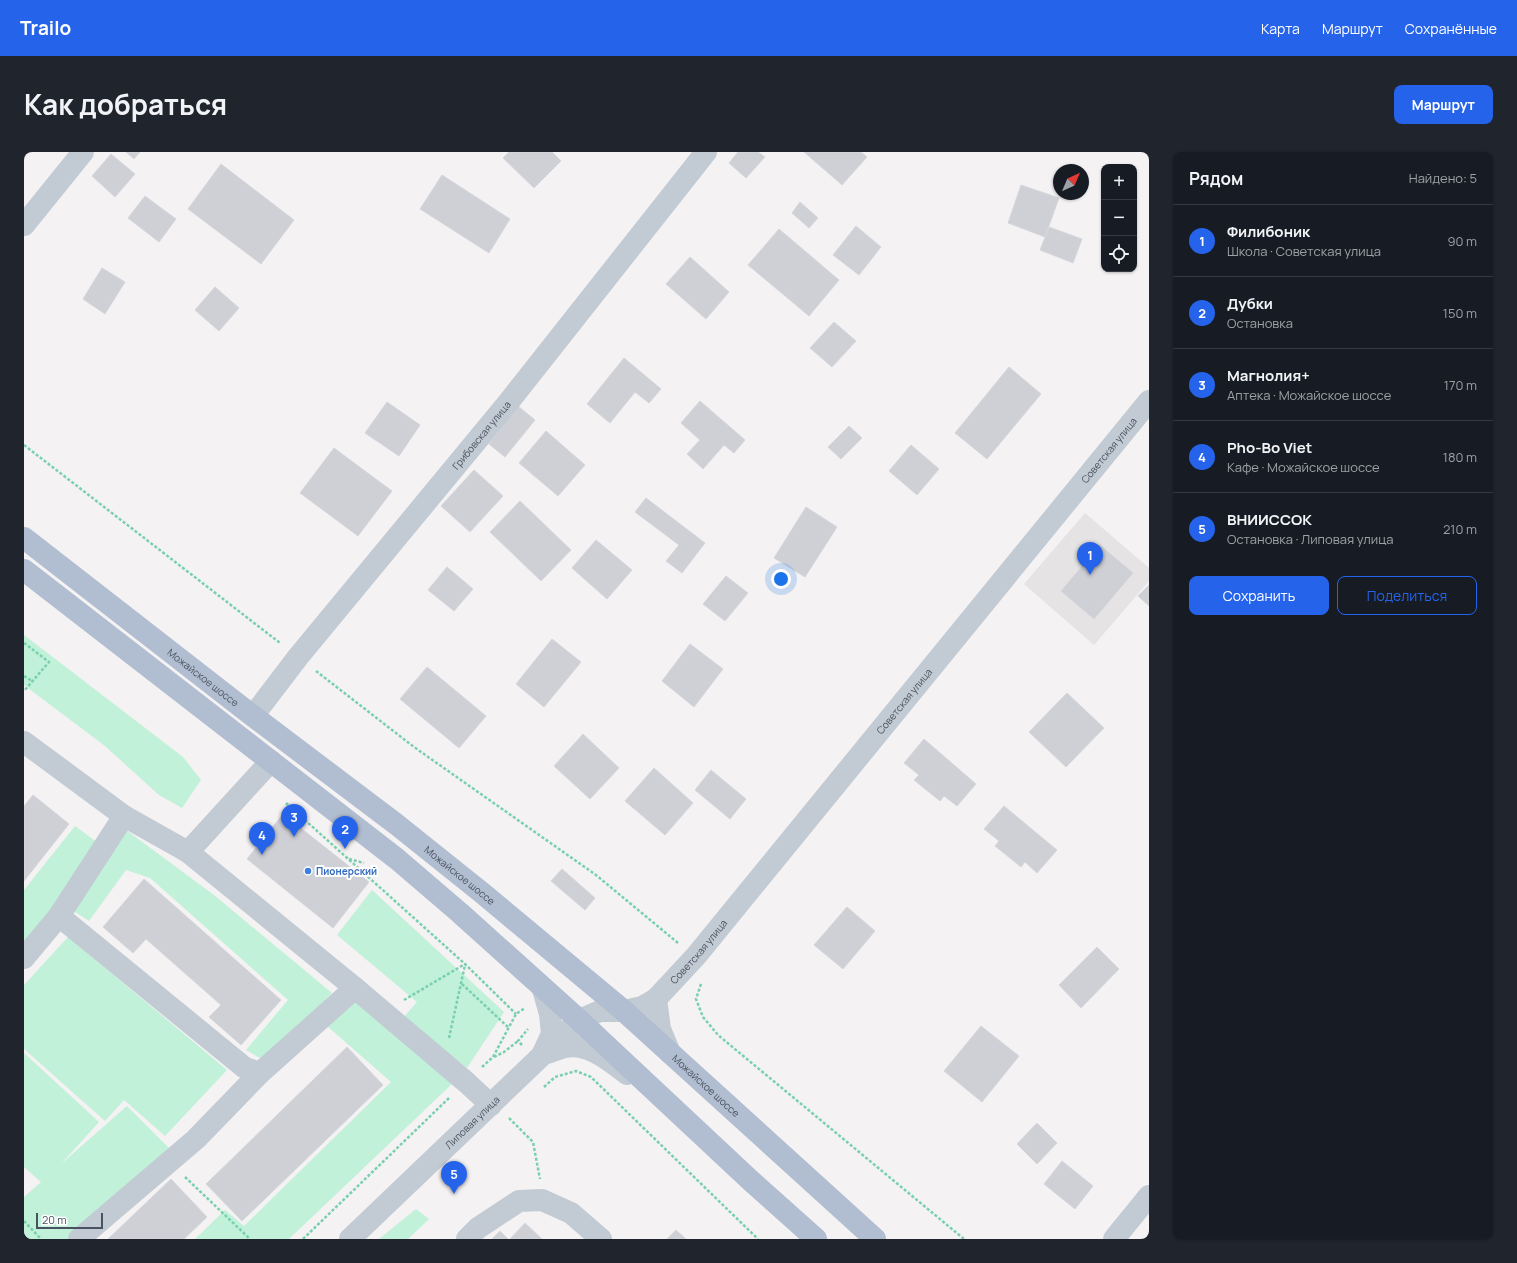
<!DOCTYPE html>
<html lang="ru">
<meta charset="utf-8">
<style>
body{margin:0;font-family:Manrope,sans-serif;background:#20242c;color:#f1f3f6}
.controls{position:absolute;right:12px;top:12px;display:grid;overflow:hidden;border-radius:8px;box-shadow:0 1px 3px #0004}
.controls button{width:36px;height:36px;display:grid;place-items:center;padding:0;border:0;border-bottom:1px solid #363941;background:#171b24;color:#f1f3f6;font:20px sans-serif}
.compass{position:absolute;left:1029px;top:12px;width:36px;height:36px;border-radius:50%;background:#171b24;box-shadow:0 1px 3px #0004;rotate:44deg}
.scale{position:absolute;left:12px;bottom:10px;width:67px;box-sizing:border-box;padding-left:4px;border:2px solid #495260;border-top:0;font-size:11px;line-height:14px;white-space:nowrap;color:#495260;-webkit-text-stroke:3px #fff;paint-order:stroke}
.you{position:absolute;left:757px;top:427px;width:14px;height:14px;margin:-10px;border:3px solid #fff;border-radius:50%;background:#1a73e8;box-shadow:0 0 0 6px #1a73e833}
.badge{display:grid;place-items:center;width:26px;height:26px;border-radius:50%;background:#2563eb;color:#fff;font-size:13px;font-weight:700}
.pin{position:absolute;translate:-50% -33px;filter:drop-shadow(0 1px 2px #0008)}
.pin::after{content:'';position:absolute;top:21px;width:14px;height:12px;background:inherit;clip-path:polygon(0 0,100% 0,50% 100%)}
.list{margin:0;padding:0;list-style:none}
h2{display:flex;justify-content:space-between;align-items:center;height:52px;margin:0;padding:0 16px;font-size:17px}
h2 small{font-size:13px;font-weight:400;color:#9ea1a6}
.list li{display:grid;grid-template-columns:26px 1fr auto;gap:12px;align-items:center;box-sizing:border-box;height:72px;padding:0 16px;border-top:1px solid #363941}
.list b{display:block;font-size:15px;white-space:nowrap}
.list p{margin:0;font-size:13px;white-space:nowrap;color:#9ea1a6}
.list em{font-size:13px;font-style:normal;color:#9ea1a6}
.actions{display:flex;gap:8px;padding:12px 16px}
.actions a{flex:1;padding:9px 0;border:1px solid #2563eb;border-radius:8px;text-align:center;font-size:14px;color:#2563eb}
.actions .main{background:#2563eb;color:#fff}
.icon{flex:none;width:22px;height:22px;fill:none;stroke:currentColor;stroke-width:2;stroke-linecap:round;stroke-linejoin:round}
.map{position:relative;flex:none;width:1125px;height:1087px;overflow:hidden;border-radius:8px}
header{display:flex;align-items:center;gap:24px;box-sizing:border-box;height:56px;padding:0 20px;background:#2563eb;color:#fff}
header strong{font-size:19px}
nav{display:flex;gap:22px;margin-inline-start:auto;font-size:14px}
.intro{display:flex;align-items:center;justify-content:space-between;box-sizing:border-box;height:96px;padding:0 24px}
h1{margin:0;font-size:28px}
.button{padding:10px 18px;border-radius:8px;background:#2563eb;color:#fff;font-size:14px;font-weight:700}
main{display:flex;gap:24px;padding:0 24px}
aside{flex:1;background:#171b24;border-radius:8px;box-shadow:0 1px 3px #0004}
.map>svg:first-child{display:block}
.education{fill:#e5e3e4}
.green{fill:#c1f1d9}
.building{fill:#ced0d6;stroke:#d6d7dd}
.lines{fill:none;stroke-linecap:round;stroke-linejoin:round}
.path{stroke:#78d0af;stroke-width:2.5;stroke-dasharray:3 2;stroke-linecap:butt}
.minor{stroke:#c2cad3;stroke-width:22}
.major{stroke:#b1bdd0;stroke-width:22}
.shop-dot{fill:#3f7fe0;stroke:#fff;stroke-width:1.5}
.labels{text-anchor:middle;dominant-baseline:central;stroke-width:4;stroke-linejoin:round;paint-order:stroke}
.street-label{font-size:10px;fill:#495260;stroke:#fff}
.shop-label{font-size:10px;font-weight:bold;fill:#366cbe;stroke:#fff;text-anchor:start}
</style>
<header>
<strong>Trailo</strong>
<nav><a>Карта</a><a>Маршрут</a><a>Сохранённые</a></nav>
</header>
<div class="intro"><h1>Как добраться</h1><a class="button">Маршрут</a></div>
<main>
<div class="map">
<svg width="1125" height="1087" viewBox="0 0 1125 1087">
<rect width="100%" height="100%" fill="#f4f2f2"/>
<polygon class="education" points="1061,361 1125,416 1125,429 1070,493 1000,432"/>
<g class="green">
<polygon points="0,483 159,605 177,628 158,656 135,643 81,594 0,533"/>
<polygon points="51,674 74,691 0,795 0,738"/>
<polygon points="102,678 190,743 308,841 241,909 222,898 264,848 126,726 102,718 65,769 48,758"/>
<polygon points="348,738 480,860 443,916 379,866 393,850 313,783"/>
<polygon points="44,785 203,918 141,984 100,948 81,969 0,897 0,833"/>
<polygon points="334,847 428,932 265,1087 171,1087 201,1058 220,1074 367,930 303,874"/>
<polygon points="0,901 75,970 37,1012 103,954 145,996 44,1087 0,1087 0,1045 17,1030 0,1015"/>
<polygon points="392,1057 405,1067 384,1087 355,1087"/>
</g>
<g class="building">
<polygon points="102,0 116,0 110,7"/>
<polygon points="485,0 528,0 537,9 510,36 479,6"/>
<polygon points="714,0 734,0 741,5 722,26 705,11"/>
<polygon points="780,0 837,0 843,5 818,33"/>
<polygon points="87,2 111,22 91,45 68,24"/>
<polygon points="197,12 270,68 237,112 164,57"/>
<polygon points="418,23 486,67 465,101 396,57"/>
<polygon points="997,33 1035,46 1021,85 984,71"/>
<polygon points="121,44 152,67 135,90 104,66"/>
<polygon points="776,50 794,66 785,76 768,61"/>
<polygon points="832,74 857,95 835,123 809,103"/>
<polygon points="1025,75 1058,87 1049,111 1016,98"/>
<polygon points="755,77 815,128 785,164 724,113"/>
<polygon points="666,105 705,140 682,167 642,132"/>
<polygon points="78,116 101,130 81,162 59,147"/>
<polygon points="191,135 215,156 195,179 171,158"/>
<polygon points="810,170 832,189 808,215 786,196"/>
<polygon points="600,206 637,237 625,251 611,240 586,271 563,252"/>
<polygon points="985,215 1017,242 963,307 931,281"/>
<polygon points="676,249 721,288 710,301 700,293 679,317 663,302 676,288 657,271"/>
<polygon points="363,250 396,273 375,304 341,281"/>
<polygon points="494,254 511,268 481,305 465,292"/>
<polygon points="825,274 838,286 817,307 804,295"/>
<polygon points="522,279 561,313 534,344 495,311"/>
<polygon points="887,293 915,317 893,343 865,319"/>
<polygon points="310,296 368,339 334,384 276,341"/>
<polygon points="450,318 479,344 446,380 417,354"/>
<polygon points="622,346 681,391 658,421 642,409 655,393 611,360"/>
<polygon points="496,349 547,398 517,429 466,380"/>
<polygon points="782,355 813,375 781,425 750,406"/>
<polygon points="572,388 608,418 583,447 548,416"/>
<polygon points="1076,393 1109,421 1070,467 1037,439"/>
<polygon points="423,415 449,437 430,459 404,438"/>
<polygon points="702,424 724,441 701,469 679,452"/>
<polygon points="1125,433 1125,454 1114,444"/>
<polygon points="528,487 557,510 520,555 492,532"/>
<polygon points="666,492 699,517 670,555 638,529"/>
<polygon points="403,515 462,564 435,596 376,547"/>
<polygon points="1043,541 1080,576 1042,615 1005,580"/>
<polygon points="559,582 595,616 566,647 530,614"/>
<polygon points="900,587 952,632 933,654 920,644 916,649 890,628 895,623 880,611"/>
<polygon points="630,616 669,651 641,683 601,649"/>
<polygon points="687,618 722,647 706,667 671,638"/>
<polygon points="9,643 45,672 0,729 0,654"/>
<polygon points="980,654 1033,698 1013,721 1001,710 997,715 971,694 975,689 960,677"/>
<polygon points="259,662 345,730 309,776 223,707"/>
<polygon points="538,717 571,746 561,758 527,729"/>
<polygon points="120,727 257,848 217,893 185,865 197,853 122,787 109,801 79,775"/>
<polygon points="823,755 851,779 819,817 790,793"/>
<polygon points="1073,795 1095,817 1057,856 1035,833"/>
<polygon points="957,874 995,904 958,950 920,919"/>
<polygon points="323,895 359,933 218,1069 182,1032"/>
<polygon points="1013,971 1033,991 1013,1012 993,992"/>
<polygon points="1038,1009 1069,1034 1051,1057 1020,1032"/>
<polygon points="147,1027 183,1065 160,1087 84,1087"/>
<polygon points="501,1071 518,1087 486,1087"/>
<polygon points="652,1078 662,1087 643,1087"/>
<polygon points="476,1079 484,1087 468,1087"/>
</g>
<g class="lines">
<g class="path">
<polyline points="0,293 256,491"/>
<polyline points="0,491 25,510 0,539"/>
<polyline points="292,519 390,595 572,723 654,791"/>
<polyline points="0,524 8,529"/>
<polyline points="262,651 441,812 492,862"/>
<polyline points="325,707 340,711"/>
<polyline points="438,832 485,876"/>
<polyline points="677,832 672,847 679,865 694,883 940,1087"/>
<polyline points="380,848 441,812"/>
<polyline points="425,886 441,813"/>
<polyline points="498,893 494,889 504,877"/>
<polyline points="470,905 480,900 494,889"/>
<polyline points="458,915 469,905 492,862 501,856"/>
<polyline points="520,935 531,925 552,919 567,925 734,1087"/>
<polyline points="485,966 509,990 516,1027"/>
<polyline points="161,1025 226,1087"/>
<polyline points="0,1069 17,1087"/>
<polyline points="279,1087 425,946"/>
</g>
<g class="minor">
<polyline points="0,73 59,0"/>
<path id="s1" d="M229 564 274 505 483 252 682 0"/>
<polyline points="0,590 100,664 164,700 331,836 442,930 467,953"/>
<polyline points="100,664 35,764 221,916 236,921 331,836"/>
<polyline points="164,700 247,609"/>
<polyline points="0,806 35,764"/>
<polyline points="632,847 636,877 646,901"/>
<polyline points="519,901 528,882 526,862 519,837"/>
<path d="M520 902C527 900 534 897 541 895 564 890 587 910 603 922"/>
<polyline points="55,1087 172,987 236,921"/>
<path id="s2" d="M326 1087 555 868 576 859H600L618 855 632 847 672 804 1125 249"/>
<polyline points="443,1087 454,1076 495,1049 518,1048 547,1061 577,1087"/>
<polyline points="1090,1087 1125,1044"/>
</g>
<g class="major">
<path id="s3" d="M0 386 229 564 372 672 457 740 600 859 851 1087"/>
<polyline points="0,418 373,707 436,761 555,868 726,1028 792,1087"/>
</g>
</g>
<circle class="shop-dot" cx="284" cy="719" r="4"/>
<g class="labels">
<g class="street-label">
<text stroke="none"><textPath href="#s1" startOffset="362">Грибовская улица</textPath></text>
<text stroke="none"><textPath href="#s2" startOffset="1110">Советская улица</textPath></text>
<text stroke="none"><textPath href="#s3" startOffset="227">Можайское шоссе</textPath></text>
<text stroke="none"><textPath href="#s2" startOffset="786">Советская улица</textPath></text>
<text stroke="none"><textPath href="#s3" startOffset="551">Можайское шоссе</textPath></text>
<text stroke="none"><textPath href="#s2" startOffset="462">Советская улица</textPath></text>
<text stroke="none"><textPath href="#s3" startOffset="875">Можайское шоссе</textPath></text>
<text stroke="none"><textPath href="#s2" startOffset="169">Липовая улица</textPath></text>
</g>
<g class="shop-label">
<text x="292" y="719">Пионерский</text>
</g>
</g>
</svg>
<div class="controls">
<button>+</button>
<button>−</button>
<button><svg class="icon" aria-label="locate" viewBox="0 0 24 24"><circle cx="12" cy="12" r="6"/><path d="M12 2v4M12 18v4M2 12h4M18 12h4"/></svg></button>
</div>
<svg class="compass" viewBox="-18 -18 36 36"><path d="M0-13l5 13h-10z" fill="#e53935"/><path d="M0 13l5-13h-10z" fill="#9ea1a6"/></svg>
<div class="scale">20 m</div>
<div class="you"></div>
<div class="pin badge" style="left:1066px;top:423px">1</div>
<div class="pin badge" style="left:321px;top:697px">2</div>
<div class="pin badge" style="left:270px;top:685px">3</div>
<div class="pin badge" style="left:238px;top:703px">4</div>
<div class="pin badge" style="left:430px;top:1042px">5</div>
</div>
<aside>
<h2>Рядом<small>Найдено: 5</small></h2>
<ul class="list">
<li><span class="badge">1</span><div><b>Филибоник</b><p>Школа · Советская улица</p></div><em>90 m</em></li>
<li><span class="badge">2</span><div><b>Дубки</b><p>Остановка</p></div><em>150 m</em></li>
<li><span class="badge">3</span><div><b>Магнолия+</b><p>Аптека · Можайское шоссе</p></div><em>170 m</em></li>
<li><span class="badge">4</span><div><b>Pho-Bo Viet</b><p>Кафе · Можайское шоссе</p></div><em>180 m</em></li>
<li><span class="badge">5</span><div><b>ВНИИССОК</b><p>Остановка · Липовая улица</p></div><em>210 m</em></li>
</ul>
<div class="actions"><a class="main">Сохранить</a><a>Поделиться</a></div>
</aside>
</main>
